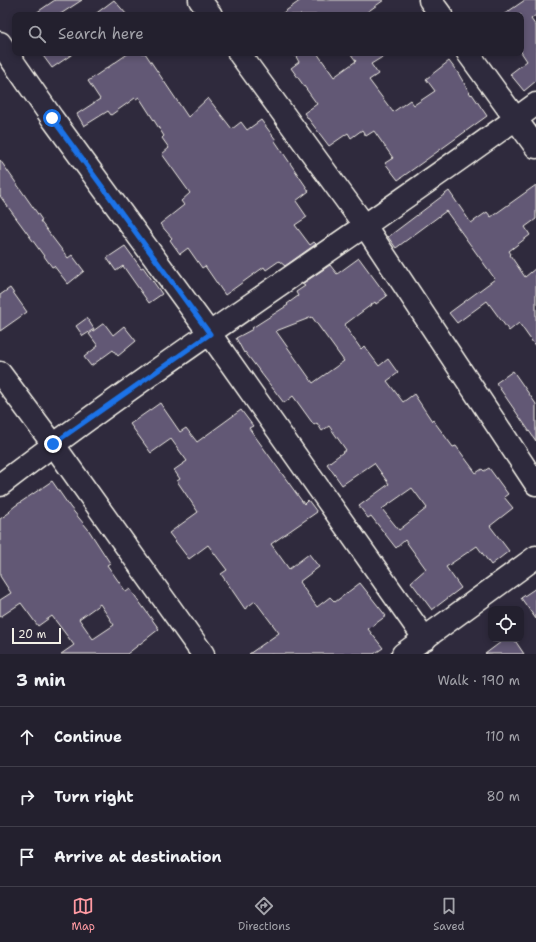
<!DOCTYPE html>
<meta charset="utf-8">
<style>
body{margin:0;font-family:"Shantell Sans",sans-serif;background:#2f2d3a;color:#f1f3f6}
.controls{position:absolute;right:12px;bottom:12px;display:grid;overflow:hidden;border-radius:8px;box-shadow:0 2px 6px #0003}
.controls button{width:36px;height:36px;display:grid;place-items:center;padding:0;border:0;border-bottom:1px solid #403e4a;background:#23202e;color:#f1f3f6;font:20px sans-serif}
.scale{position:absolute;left:12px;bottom:10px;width:49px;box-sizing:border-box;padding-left:4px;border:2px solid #f4f1e8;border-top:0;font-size:11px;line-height:14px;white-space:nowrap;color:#f4f1e8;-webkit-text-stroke:3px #2f2a3d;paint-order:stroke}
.stop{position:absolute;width:12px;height:12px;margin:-9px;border:3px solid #1a73e8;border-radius:50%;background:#fff}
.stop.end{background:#1a73e8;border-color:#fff;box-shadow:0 1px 4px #0008}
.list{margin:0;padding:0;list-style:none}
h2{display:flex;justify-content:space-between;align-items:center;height:52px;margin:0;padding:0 16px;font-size:17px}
h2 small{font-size:13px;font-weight:400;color:#a3a3aa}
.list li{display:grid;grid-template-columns:26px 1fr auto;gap:12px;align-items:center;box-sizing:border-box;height:60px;padding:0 16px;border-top:1px solid #403e4a}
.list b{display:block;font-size:15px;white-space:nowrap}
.list em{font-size:13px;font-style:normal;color:#a3a3aa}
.icon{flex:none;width:22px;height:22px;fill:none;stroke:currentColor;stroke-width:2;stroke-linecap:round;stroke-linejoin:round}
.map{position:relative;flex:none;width:536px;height:654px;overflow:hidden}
.search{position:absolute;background:#23202e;box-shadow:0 2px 6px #0003;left:12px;right:12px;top:12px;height:44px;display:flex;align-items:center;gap:10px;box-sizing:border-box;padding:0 14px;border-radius:8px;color:#a3a3aa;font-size:15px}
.sheet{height:232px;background:#23202e}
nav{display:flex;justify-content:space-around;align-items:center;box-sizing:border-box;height:56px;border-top:1px solid #403e4a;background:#23202e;font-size:11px;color:#a3a3aa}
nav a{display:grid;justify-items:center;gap:2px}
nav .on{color:#ff9aa2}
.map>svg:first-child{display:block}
.building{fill:#625874;stroke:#f4f1e8;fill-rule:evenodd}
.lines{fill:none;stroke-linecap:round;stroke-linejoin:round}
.minor-casing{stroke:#f4f1e8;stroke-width:25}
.minor{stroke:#2f2a3d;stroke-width:22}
.route{stroke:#1a73e8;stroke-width:5}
</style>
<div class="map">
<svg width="536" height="654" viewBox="0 0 536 654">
<rect width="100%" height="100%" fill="#2f2a3d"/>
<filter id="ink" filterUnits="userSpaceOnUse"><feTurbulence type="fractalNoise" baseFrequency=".025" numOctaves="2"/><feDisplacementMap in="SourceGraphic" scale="8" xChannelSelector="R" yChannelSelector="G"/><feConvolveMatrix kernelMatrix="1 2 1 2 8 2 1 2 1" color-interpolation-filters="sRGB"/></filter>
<g filter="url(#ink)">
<g class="building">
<polygon points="55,0 82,0 59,15 33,15"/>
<polygon points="114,0 127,15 94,15"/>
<polygon points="301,0 384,0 363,15 280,15"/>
<polygon points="525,0 536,0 536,15 531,19 536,26 536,81 524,91 510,74 527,61 521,52 521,15 503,15"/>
<polygon points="41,53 74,53 52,68"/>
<polygon points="129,53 145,53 188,117 208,98 232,129 241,122 247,130 261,120 276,140 275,141 309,191 296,201 307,217 295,225 310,245 314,242 316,244 285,266 279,261 266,270 264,267 225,295 205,266 202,268 188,248 180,254 170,240 172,238 160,224 184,205 181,201 190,193 162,154 169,148 162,138 164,136 139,97 136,99 135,98 111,115 108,111 84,126 77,114 100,99 88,81"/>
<polygon points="294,53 317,53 334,77 356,61 350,53 389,53 371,64 378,74 369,80 393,112 410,100 414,105 435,91 426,79 449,61 458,73 471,95 472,94 487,116 398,180 385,163 393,158 374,131 366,136 362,130 351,138 348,133 329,146 304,113 317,104 291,68 299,62"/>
<polygon points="0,160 42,220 40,221 68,258 72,255 84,271 68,284 54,266 52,267 0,196"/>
<polygon points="536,185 536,219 525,227 530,235 509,251 511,254 510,255 525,277 536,268 536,347 519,323 509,331 487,301 457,323 449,313 495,279 446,211 396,248 388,237 449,191 471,223 487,212 491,217"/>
<polygon points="125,246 141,268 143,267 162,294 149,303 123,266 116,271 107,258"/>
<path d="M359 258 387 296 376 304 375 302 344 325 361 349 364 346 379 366 388 359 398 373 387 381 403 402 414 394 432 421 433 420 453 447 456 446 476 473 482 469 484 471 489 468 508 494 504 497 513 508 490 526 509 551 491 565 477 546 446 567 461 588 432 610 411 582 426 569 405 540 396 548 371 516 368 518 359 506 389 484 374 463 342 485 327 464 346 450 329 426 322 431 317 423 314 425 293 396 284 403 245 352 244 353 236 338 253 329 252 328 288 305 287 304 298 296 296 292 305 286 302 284 330 265 337 274ZM312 317 344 361 313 383 276 331ZM412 488 427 508 399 530 382 509Z"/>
<polygon points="10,288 27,312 0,331 0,295"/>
<polygon points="87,318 94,329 83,336 76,326"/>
<polygon points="104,323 113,335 124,326 136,341 118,356 113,350 91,366 84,357 98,346 89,334"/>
<polygon points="513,371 536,404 536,441 496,383"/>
<polygon points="160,403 180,432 186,428 197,442 241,410 253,426 249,428 304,504 308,500 317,512 271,544 289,569 309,554 319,567 299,582 317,607 330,597 335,602 360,583 386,616 368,629 383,648 374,654 249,654 279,633 255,601 245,609 221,574 227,570 208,545 189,559 169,533 198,512 177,481 180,479 174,470 187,461 171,439 151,453 130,424"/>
<path d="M52 481 70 507 88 529 110 563 107 565 126 592 130 589 159 629 127 654H61L74 645 52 616 38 626 21 603 0 617V600L11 593 0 576V519L10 512 9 511 15 506ZM100 604 114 625 93 639 79 619Z"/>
<polygon points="536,588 536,619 521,598"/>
<polygon points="505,639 514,639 524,654 485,654"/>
</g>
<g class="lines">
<g class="minor-casing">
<g id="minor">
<polyline points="200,0 211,15"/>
<polyline points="430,0 441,15"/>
<polyline points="0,43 52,118 210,334 425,639"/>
<polyline points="239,53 365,226 536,484"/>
<polyline points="468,53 536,147"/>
<polyline points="0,373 53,444 203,654"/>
<path d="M0 485C174 352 359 234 536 104"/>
<polyline points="403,654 536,557"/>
</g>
</g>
<use href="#minor" class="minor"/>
</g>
</g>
<g class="lines" filter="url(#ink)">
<polyline class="route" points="52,118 210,334 53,444"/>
</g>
</svg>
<div class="controls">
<button><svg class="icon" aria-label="locate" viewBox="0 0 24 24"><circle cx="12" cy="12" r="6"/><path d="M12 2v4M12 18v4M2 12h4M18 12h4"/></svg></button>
</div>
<div class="scale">20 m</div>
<div class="stop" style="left:52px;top:118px"></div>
<div class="stop end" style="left:53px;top:444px"></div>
<div class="search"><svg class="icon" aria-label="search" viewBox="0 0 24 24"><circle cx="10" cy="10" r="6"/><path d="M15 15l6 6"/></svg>Search here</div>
</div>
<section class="sheet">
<h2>3 min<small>Walk · 190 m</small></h2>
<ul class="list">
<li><svg class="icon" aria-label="ahead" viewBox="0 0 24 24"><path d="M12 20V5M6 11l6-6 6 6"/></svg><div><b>Continue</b></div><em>110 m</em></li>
<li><svg class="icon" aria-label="right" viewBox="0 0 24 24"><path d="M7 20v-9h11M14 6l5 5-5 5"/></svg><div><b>Turn right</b></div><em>80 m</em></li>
<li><svg class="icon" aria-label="arrive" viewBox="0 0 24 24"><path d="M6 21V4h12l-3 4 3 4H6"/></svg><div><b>Arrive at destination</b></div></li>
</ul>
</section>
<nav>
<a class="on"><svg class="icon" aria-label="map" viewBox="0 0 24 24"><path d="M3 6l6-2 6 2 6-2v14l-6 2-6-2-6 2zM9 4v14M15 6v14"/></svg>Map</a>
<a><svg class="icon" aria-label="directions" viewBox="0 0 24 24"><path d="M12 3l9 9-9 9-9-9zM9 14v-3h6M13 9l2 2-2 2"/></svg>Directions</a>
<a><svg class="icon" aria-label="saved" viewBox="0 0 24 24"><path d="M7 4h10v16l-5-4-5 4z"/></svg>Saved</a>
</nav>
